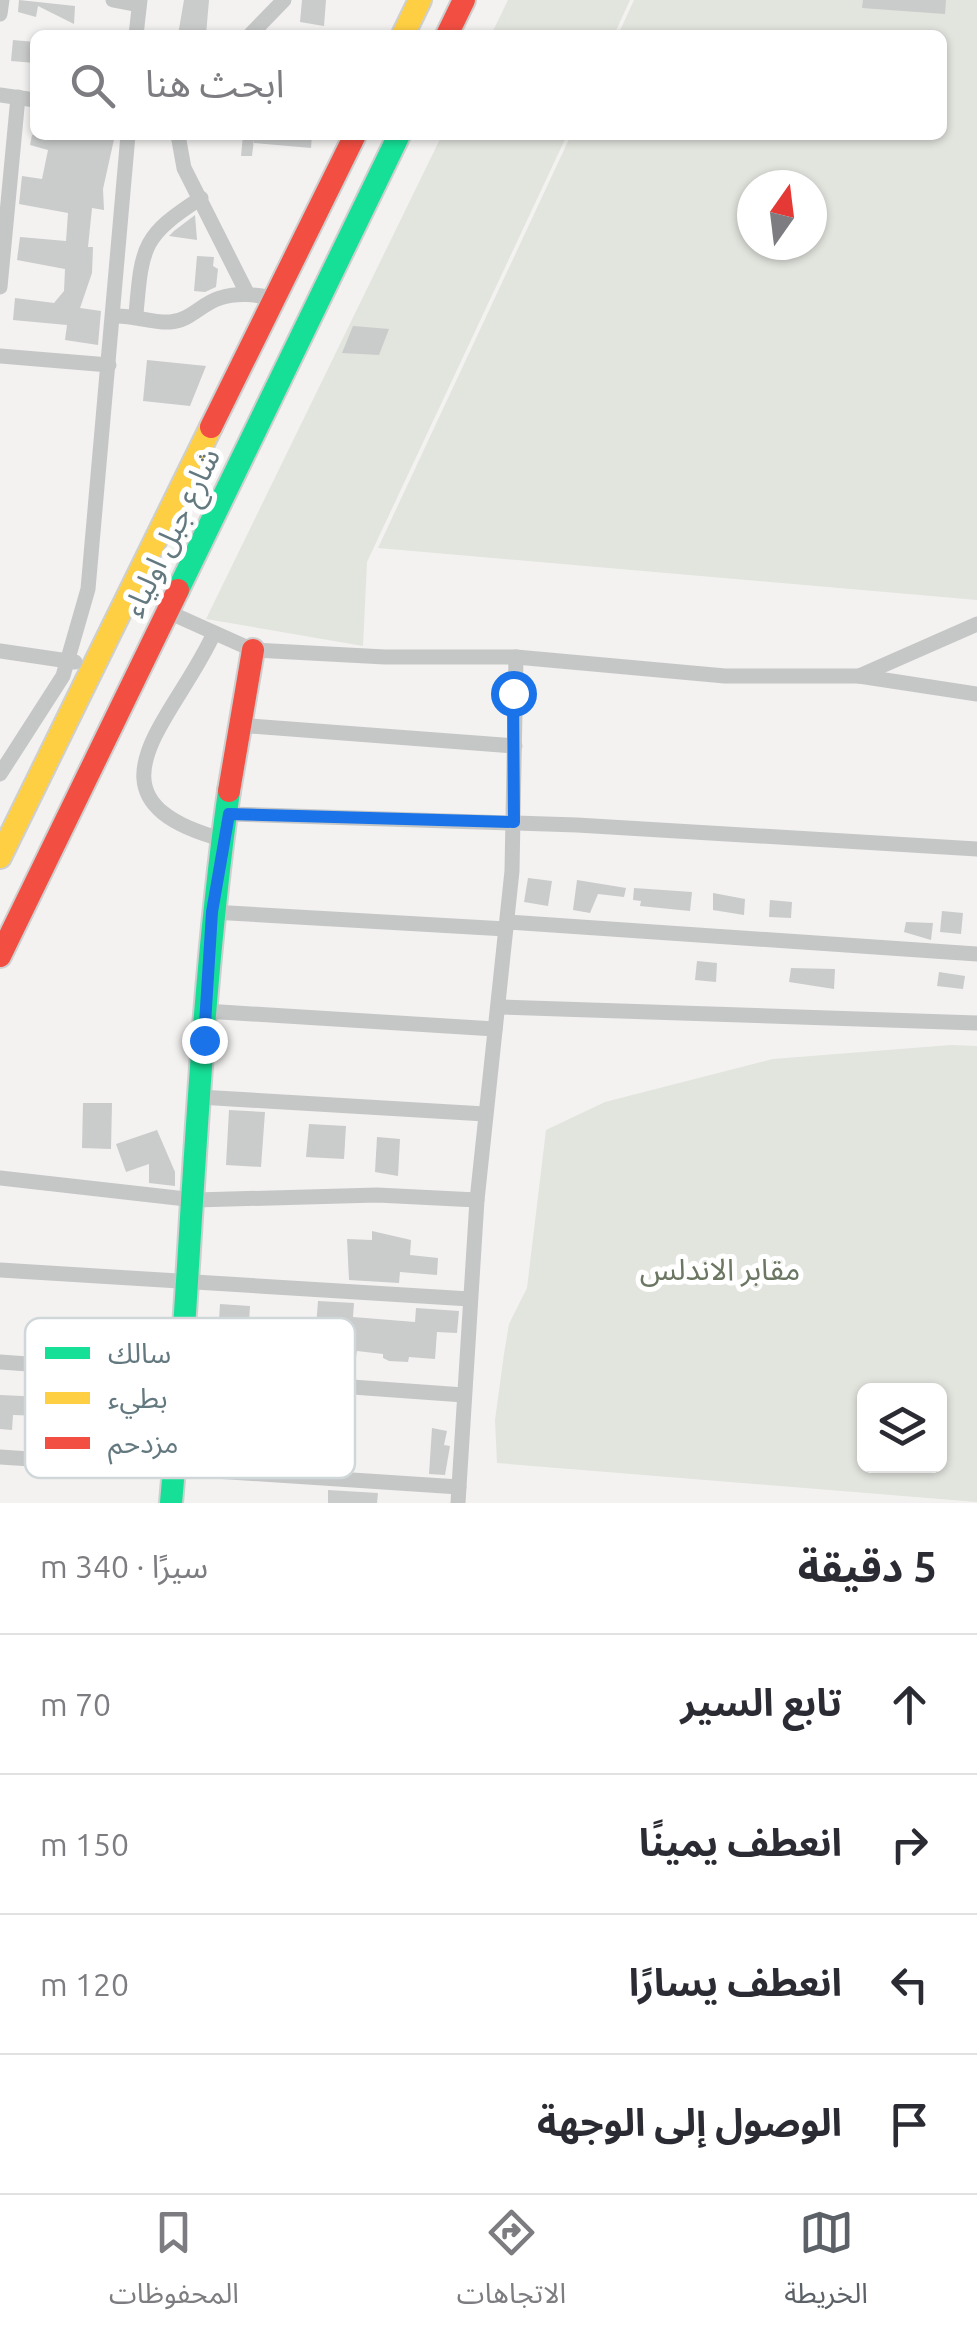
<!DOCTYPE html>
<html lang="ar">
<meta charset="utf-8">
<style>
body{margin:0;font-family:Ubuntu,"Noto Sans Arabic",sans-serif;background:#f7f7f7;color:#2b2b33;direction:rtl}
.controls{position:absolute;right:30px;bottom:30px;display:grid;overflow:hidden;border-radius:15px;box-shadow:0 2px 8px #0004}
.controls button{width:90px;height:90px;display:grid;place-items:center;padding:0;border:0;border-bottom:2px solid #e1e1e2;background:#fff;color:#2b2b33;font:50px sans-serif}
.compass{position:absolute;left:737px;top:170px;width:90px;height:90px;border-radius:50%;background:#fff;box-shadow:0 2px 8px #0004;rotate:14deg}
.stop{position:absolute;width:30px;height:30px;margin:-22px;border:8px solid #1a73e8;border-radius:50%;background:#fff}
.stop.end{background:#1a73e8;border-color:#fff;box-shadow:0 2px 10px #0008}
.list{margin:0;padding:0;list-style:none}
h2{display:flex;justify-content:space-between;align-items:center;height:130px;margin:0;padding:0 40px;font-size:42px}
h2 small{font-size:32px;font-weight:400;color:#7c7c81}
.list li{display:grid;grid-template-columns:65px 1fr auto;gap:30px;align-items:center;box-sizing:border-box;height:140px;padding:0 40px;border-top:2px solid #e1e1e2}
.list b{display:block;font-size:38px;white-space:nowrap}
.list em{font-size:32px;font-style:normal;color:#7c7c81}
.icon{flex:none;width:55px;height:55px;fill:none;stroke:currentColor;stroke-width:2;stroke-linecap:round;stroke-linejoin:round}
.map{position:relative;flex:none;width:977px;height:1503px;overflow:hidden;direction:ltr}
.search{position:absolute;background:#fff;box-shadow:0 2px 8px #0004;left:30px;right:30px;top:30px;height:110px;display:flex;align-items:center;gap:25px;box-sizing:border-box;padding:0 35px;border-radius:15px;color:#7c7c81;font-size:38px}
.sheet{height:690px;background:#fff}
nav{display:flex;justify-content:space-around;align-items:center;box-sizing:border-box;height:140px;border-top:2px solid #e1e1e2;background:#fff;font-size:28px;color:#7c7c81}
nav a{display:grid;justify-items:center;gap:5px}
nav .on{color:#5b6167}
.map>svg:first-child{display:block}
.green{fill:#e2e4de;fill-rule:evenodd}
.building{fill:#cacbcb}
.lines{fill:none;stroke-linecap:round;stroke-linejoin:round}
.fast-casing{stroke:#cecfcf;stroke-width:26}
.slow-casing{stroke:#cecfcf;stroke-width:26}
.jam-casing{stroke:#cecfcf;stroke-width:26}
.street{stroke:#c5c7c6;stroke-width:15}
.fast{stroke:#16e098;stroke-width:22}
.slow{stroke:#ffcf43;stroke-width:22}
.jam{stroke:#f24e42;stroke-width:22}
.route{stroke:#1a73e8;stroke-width:12}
.labels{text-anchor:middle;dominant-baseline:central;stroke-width:10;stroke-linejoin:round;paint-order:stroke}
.street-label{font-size:30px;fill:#64797f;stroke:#fff}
.park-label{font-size:30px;fill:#6b7762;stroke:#fff}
.key{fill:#fff;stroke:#d0d7d9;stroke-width:2.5}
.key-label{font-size:28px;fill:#64797f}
</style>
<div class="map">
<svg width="977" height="1503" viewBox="0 0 977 1503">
<rect width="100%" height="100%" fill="#f3f2f1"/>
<g class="green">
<polygon points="508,0 630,0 614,35 491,35"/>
<path d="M634 0H977V600L378 548 571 135H942V35H618ZM752 185H812V245H752Z"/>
<polygon points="442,135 567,135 367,562 363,646 206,619"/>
<path d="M951 1045 977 1046V1502L497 1463 495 1420 504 1354 509 1324 527 1288 546 1130 605 1102 773 1059ZM864 1390H940V1466H864Z"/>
</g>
<g class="building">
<polygon points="19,0 75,6 74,24 38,6 36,17 18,12"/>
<polygon points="184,0 209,0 206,35 178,35"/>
<polygon points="302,0 326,0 324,26 300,22"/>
<polygon points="863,0 946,0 945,14 862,8"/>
<polygon points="13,40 35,42 35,63 11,61"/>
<polygon points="32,135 115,135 103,189 104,210 92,208 88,247 93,247 92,273 80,308 101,311 98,345 65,340 67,325 13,320 15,298 54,303 64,291 65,269 17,260 20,237 66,241 68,213 19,204 22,176 42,179 48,150 30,145"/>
<polygon points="243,135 312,135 311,148 254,143 254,139 252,156 241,156"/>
<polygon points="195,215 197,240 169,236 174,231"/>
<polygon points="197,256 214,257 213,266 218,269 216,287 205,292 194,291"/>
<polygon points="353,326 389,329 379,355 342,353"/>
<polygon points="147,360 206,366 190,406 143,401"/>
<polygon points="528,878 552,881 548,906 524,902"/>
<polygon points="577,880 626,888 624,897 598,894 590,913 573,910"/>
<polygon points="634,888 692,892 690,911 640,906 641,901 633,900"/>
<polygon points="713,893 745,899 744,915 713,910"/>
<polygon points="770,900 792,902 791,918 769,917"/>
<polygon points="942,911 963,913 961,934 940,932"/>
<polygon points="906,922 933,923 931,940 904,932"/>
<polygon points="697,961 717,963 716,982 695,980"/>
<polygon points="791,968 835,969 834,989 789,982"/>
<polygon points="939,972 965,976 963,989 937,986"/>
<polygon points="83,1103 112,1103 111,1149 82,1148"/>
<polygon points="229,1110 265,1112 261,1167 226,1165"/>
<polygon points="309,1124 346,1126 344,1159 306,1157"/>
<polygon points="157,1130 175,1172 175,1186 149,1183 149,1164 126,1172 116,1144"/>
<polygon points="377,1137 400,1139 398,1176 375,1172"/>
<polygon points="372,1231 411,1240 410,1255 438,1258 437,1275 400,1272 399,1283 349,1280 347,1239 372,1240"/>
<polygon points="318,1301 354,1303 353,1317 415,1322 416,1308 459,1311 457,1333 437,1332 435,1359 409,1357 408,1362 389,1361 383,1358 383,1354 357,1351 356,1357 274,1348 275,1326 316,1327"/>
<polygon points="220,1304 250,1306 249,1322 219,1320"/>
<polygon points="0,1395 45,1397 44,1416 13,1415 12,1430 0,1429"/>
<polygon points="432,1428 447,1431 444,1445 450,1446 445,1475 429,1474"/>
<polygon points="328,1490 378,1493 377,1503 328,1503"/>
</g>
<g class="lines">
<g class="fast-casing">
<g id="fast">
<polyline points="178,590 399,135"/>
<path d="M171 1503C192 1266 196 1026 229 791"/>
</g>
</g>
<g class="slow-casing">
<g id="slow">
<polyline points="403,35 420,0"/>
<polyline points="0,857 211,427"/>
</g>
</g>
<g class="jam-casing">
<g id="jam">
<polyline points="447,35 464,0"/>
<polyline points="211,427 355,135"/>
<polyline points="229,791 253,650"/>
<polyline points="0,956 178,590"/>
</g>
</g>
<g class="street">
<polyline points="113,0 139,5"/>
<polyline points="0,14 2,0"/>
<polyline points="136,35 140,0"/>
<polyline points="250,35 284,0"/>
<polyline points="0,95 35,100"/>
<polyline points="178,135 184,168 247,293"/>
<polyline points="0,287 18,97"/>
<path d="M136 314C142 246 142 236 201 198"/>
<path d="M114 316C134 315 151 323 170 322 190 321 202 303 220 298 238 292 257 295 275 298"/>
<polyline points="0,356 109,365"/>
<polyline points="166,611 253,650 385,657 516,657 725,676 859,676 977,694"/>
<path d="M214 633C175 720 72 800 225 840"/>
<polyline points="0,651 75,662"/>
<polyline points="859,676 977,624"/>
<polyline points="238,725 515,746"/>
<polyline points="0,774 63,676 88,589 128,135"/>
<polyline points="229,814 577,825 977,849"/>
<polyline points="212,912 506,929"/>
<polyline points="508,922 977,954"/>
<polyline points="499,1007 977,1023"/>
<polyline points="205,1011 495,1029"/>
<polyline points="199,1097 485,1114"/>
<polyline points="0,1178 195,1200 377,1195 477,1200"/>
<polyline points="0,1270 470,1299"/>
<polyline points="0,1362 464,1395"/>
<polyline points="0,1457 459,1487"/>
<polyline points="458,1503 477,1200 512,871 516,657"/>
</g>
<use href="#fast" class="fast"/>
<use href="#slow" class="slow"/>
<use href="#jam" class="jam"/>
</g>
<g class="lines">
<polyline class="route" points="204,1040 212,912 229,814 514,822 513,693"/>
</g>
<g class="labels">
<g class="street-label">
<text transform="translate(171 532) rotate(-64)">شارع جبل اولياء</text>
</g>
<g class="park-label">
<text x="720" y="1269">مقابر الاندلس</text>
</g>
</g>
<rect x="25" y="1318" width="330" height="160" rx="15" class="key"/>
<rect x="45" y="1347" width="45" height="12" fill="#16e098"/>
<rect x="45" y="1392" width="45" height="12" fill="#ffcf43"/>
<rect x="45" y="1437" width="45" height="12" fill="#f24e42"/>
<g class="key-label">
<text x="108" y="1363">سالك</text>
<text x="108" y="1408">بطيء</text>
<text x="108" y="1453">مزدحم</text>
</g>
</svg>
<div class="controls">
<button><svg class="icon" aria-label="layers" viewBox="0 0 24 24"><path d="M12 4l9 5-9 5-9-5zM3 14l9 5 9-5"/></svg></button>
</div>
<svg class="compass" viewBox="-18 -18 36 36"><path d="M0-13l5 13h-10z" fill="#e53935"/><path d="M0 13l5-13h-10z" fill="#7c7c81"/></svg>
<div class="stop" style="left:513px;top:693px"></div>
<div class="stop end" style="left:204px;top:1040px"></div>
<div class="search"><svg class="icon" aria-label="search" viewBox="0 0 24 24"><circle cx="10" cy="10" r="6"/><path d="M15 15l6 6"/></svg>ابحث هنا</div>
</div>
<section class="sheet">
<h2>5 دقيقة<small>سيرًا · 340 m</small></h2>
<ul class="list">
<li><svg class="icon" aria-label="ahead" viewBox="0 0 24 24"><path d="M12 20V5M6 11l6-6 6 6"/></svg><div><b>تابع السير</b></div><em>70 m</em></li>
<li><svg class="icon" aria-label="right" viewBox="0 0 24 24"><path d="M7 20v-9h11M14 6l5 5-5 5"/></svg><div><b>انعطف يمينًا</b></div><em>150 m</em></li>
<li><svg class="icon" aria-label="left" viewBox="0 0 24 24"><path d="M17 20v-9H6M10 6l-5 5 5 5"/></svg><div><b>انعطف يسارًا</b></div><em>120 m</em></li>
<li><svg class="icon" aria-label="arrive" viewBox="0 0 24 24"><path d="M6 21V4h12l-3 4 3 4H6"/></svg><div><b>الوصول إلى الوجهة</b></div></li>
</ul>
</section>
<nav>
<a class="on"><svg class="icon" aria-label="map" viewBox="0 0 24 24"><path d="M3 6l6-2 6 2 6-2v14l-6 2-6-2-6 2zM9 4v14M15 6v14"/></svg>الخريطة</a>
<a><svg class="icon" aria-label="directions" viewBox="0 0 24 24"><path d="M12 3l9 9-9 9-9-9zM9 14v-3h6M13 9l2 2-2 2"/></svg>الاتجاهات</a>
<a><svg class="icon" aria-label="saved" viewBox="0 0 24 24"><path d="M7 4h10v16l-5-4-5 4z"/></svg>المحفوظات</a>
</nav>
